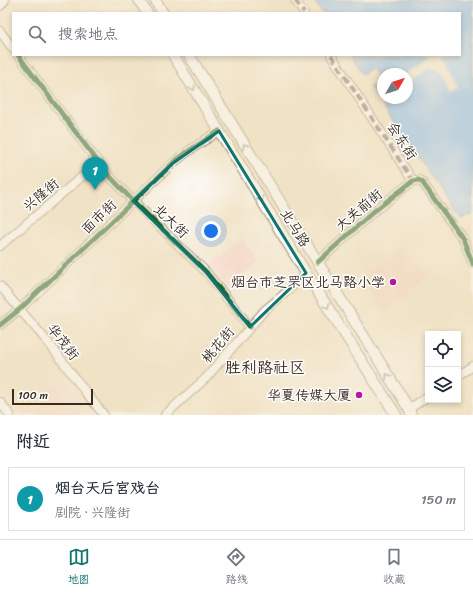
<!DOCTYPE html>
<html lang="zh">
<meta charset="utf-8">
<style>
body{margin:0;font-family:Sriracha,"LXGW WenKai TC",sans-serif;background:#f6f6f7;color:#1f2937}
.controls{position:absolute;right:12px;bottom:12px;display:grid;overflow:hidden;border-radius:0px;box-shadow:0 2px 6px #0003}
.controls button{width:36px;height:36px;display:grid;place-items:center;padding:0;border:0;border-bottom:1px solid #e0e1e3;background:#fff;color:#1f2937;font:20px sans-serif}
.compass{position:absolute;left:377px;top:68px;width:36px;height:36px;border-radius:50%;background:#fff;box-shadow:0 2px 6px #0003;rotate:51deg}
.scale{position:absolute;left:12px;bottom:10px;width:81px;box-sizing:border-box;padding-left:4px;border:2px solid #3b2a1e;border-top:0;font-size:11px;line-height:14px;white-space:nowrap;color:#3b2a1e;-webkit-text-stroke:3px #fff;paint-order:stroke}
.you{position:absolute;left:211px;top:231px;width:14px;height:14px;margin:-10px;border:3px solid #fff;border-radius:50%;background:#1a73e8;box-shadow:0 0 0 6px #1a73e833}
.badge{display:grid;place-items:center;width:26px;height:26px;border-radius:50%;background:#0f766e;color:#fff;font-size:13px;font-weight:700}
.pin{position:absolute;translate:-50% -33px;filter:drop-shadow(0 1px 2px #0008)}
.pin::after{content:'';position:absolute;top:21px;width:14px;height:12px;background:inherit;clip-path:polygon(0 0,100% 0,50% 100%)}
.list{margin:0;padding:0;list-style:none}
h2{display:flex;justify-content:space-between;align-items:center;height:52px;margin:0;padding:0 16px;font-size:17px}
h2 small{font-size:13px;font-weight:400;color:#747a83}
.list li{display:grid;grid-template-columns:26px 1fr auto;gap:12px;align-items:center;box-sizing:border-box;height:64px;margin:0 8px 8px;padding:0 8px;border:1px solid #e0e1e3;border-radius:0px}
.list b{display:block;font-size:15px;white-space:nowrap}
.list p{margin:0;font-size:13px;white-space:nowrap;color:#747a83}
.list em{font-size:13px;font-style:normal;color:#747a83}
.icon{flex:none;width:22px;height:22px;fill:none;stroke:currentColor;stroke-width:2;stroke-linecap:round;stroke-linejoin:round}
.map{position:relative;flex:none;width:473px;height:415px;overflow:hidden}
.search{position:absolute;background:#fff;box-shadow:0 2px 6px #0003;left:12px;right:12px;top:12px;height:44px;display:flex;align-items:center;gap:10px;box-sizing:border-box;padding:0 14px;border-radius:0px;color:#747a83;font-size:15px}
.sheet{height:124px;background:#fff}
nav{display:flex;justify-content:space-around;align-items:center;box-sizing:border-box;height:56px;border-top:1px solid #e0e1e3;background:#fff;font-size:11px;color:#747a83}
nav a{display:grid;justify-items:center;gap:2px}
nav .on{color:#0f766e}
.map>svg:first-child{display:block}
.built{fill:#f3d4bf}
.water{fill:#83bcf4;stroke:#5f7389}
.pier{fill:#f0e2c4}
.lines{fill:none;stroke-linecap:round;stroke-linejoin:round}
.minor-casing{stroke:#968671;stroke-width:10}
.major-casing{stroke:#968671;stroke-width:12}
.minor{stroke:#fff;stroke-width:8}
.major{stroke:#fff;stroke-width:10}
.quiet{stroke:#8d6e63;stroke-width:4;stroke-dasharray:8 4;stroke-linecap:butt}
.cycleway-casing{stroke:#fff;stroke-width:8}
.cycleway{stroke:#1b5e20;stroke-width:5}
.oneway{stroke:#a79f9a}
.marked{fill:none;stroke:#0f766e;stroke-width:3;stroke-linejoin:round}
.poi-dot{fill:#b5179e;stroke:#fff;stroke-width:1.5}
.labels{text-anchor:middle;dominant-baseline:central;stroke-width:3;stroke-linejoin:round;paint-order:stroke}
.street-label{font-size:14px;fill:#3b2a1e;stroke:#fff}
.poi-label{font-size:14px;fill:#3b2a1e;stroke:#fff;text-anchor:end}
.quarter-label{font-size:16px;fill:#3b2a1e;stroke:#fff}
</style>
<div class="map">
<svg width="473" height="415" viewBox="0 0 473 415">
<rect width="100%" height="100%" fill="#fff"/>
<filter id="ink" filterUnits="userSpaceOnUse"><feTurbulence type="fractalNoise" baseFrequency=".025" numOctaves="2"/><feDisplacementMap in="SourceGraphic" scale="8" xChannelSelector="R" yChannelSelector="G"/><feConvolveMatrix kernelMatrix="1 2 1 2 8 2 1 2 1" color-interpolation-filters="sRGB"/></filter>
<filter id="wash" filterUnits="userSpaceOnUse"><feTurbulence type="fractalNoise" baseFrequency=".012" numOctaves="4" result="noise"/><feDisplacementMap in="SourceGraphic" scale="16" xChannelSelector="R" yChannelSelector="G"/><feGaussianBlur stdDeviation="0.9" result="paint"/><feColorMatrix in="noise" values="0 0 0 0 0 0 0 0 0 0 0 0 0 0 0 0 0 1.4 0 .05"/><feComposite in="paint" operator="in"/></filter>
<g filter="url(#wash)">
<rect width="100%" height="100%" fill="#f0e2c4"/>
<g class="built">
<polygon points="242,239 259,262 226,287 209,264"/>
<polygon points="401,245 428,275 385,312 369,289 366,274"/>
<polygon points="64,378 83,403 76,409 81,415 26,415 22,410"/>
</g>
<polygon class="water" points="314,0 473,0 473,214 461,218 456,213 370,87 373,85 383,98 407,98 407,74 383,74 383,85 371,68 362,74 350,55 460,55 460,13 322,13"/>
<polygon class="pier" points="431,55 444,55 458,88 450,91 445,76 441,72 436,69 430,68 407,84 406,74 428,59"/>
</g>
<g filter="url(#ink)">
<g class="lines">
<g class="minor-casing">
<g id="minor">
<polyline points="295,0 304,13"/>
<polyline points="0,31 13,49"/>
<polyline points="18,55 104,170 133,201 206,272 250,327"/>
<polyline points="331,55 413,181"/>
<polyline points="0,246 98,163"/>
<polyline points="318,262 373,212 413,181 419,180 422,182 463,239 473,264"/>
<polyline points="0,286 51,346 87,394 104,415"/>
<polyline points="0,325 20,309 173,163 190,150 219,131"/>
<polyline points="458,376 473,366"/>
<polyline points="0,402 10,415"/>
<polyline points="409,409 428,396"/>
<polyline points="165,415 206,378 265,310 288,291 306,273"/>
</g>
</g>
<g class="major-casing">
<g id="major">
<polyline points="139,0 147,13"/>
<polyline points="155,0 163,13"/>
<polyline points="0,5 4,0"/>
<polyline points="173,55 306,273 396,415"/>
<polyline points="189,55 409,409 411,415"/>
</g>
</g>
<use href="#minor" class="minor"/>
<use href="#major" class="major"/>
<g class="quiet">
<polyline points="295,0 304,13"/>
<polyline points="331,55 413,181"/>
</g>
<g class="cycleway-casing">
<g id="cycleway">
<polyline points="18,55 104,170 133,201 206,272 250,327"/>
<polyline points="318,262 373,212 413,181 419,180 422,182 463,239 473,264"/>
<polyline points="0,325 20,309 173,163 190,150 219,131"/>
</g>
</g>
<use href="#cycleway" class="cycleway"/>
</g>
<defs><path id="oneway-chevron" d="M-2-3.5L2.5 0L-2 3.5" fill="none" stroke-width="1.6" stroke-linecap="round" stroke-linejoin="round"/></defs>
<g class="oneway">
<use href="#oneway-chevron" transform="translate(193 88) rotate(59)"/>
<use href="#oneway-chevron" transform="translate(245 146) rotate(-122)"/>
<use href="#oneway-chevron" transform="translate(261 199) rotate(58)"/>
<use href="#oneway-chevron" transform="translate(327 306) rotate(58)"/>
<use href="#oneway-chevron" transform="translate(388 376) rotate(-122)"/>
</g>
</g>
<path d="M0 0H473V415H0ZM219 131 306 273 250 327 206 272 133 201 173 163Z" fill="#f0e2c4" fill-opacity=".55" fill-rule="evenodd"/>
<path class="marked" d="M219 131 306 273 250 327 206 272 133 201 173 163Z"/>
<g class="poi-dot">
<circle cx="393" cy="282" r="4"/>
<circle cx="359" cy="395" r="4"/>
</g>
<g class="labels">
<g class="street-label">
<text transform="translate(402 141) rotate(57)">会东街</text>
<text transform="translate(41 195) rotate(-40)">兴隆街</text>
<text transform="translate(359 210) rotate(-40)">大关前街</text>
<text transform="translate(99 217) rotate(-44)">面市街</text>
<text transform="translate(171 221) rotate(44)">北大街</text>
<text transform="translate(295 228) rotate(58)">北马路</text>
<text transform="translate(63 342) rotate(52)">华茂街</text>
<text transform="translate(218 345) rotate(-50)">桃花街</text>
</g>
<g class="poi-label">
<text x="385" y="282">烟台市芝罘区北马路小学</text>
<text x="351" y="395">华夏传媒大厦</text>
</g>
<g class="quarter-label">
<text x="265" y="367">胜利路社区</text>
</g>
</g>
</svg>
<div class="controls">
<button><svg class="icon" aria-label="locate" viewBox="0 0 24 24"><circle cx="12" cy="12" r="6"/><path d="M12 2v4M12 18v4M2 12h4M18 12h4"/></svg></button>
<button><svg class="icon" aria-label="layers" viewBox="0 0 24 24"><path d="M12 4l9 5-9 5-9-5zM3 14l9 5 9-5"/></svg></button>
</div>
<svg class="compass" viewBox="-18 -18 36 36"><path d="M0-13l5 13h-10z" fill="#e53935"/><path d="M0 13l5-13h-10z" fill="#747a83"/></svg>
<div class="scale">100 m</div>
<div class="you"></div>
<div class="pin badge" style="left:95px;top:190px;background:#0f9aa8">1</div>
<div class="search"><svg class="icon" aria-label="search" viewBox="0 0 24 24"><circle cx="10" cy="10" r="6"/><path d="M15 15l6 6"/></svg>搜索地点</div>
</div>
<section class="sheet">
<h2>附近<small></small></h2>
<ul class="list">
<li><span class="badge" style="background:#0f9aa8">1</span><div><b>烟台天后宫戏台</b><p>剧院 · 兴隆街</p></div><em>150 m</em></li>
</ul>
</section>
<nav>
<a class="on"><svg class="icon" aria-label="map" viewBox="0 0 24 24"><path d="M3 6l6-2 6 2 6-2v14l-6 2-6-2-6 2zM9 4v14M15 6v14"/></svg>地图</a>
<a><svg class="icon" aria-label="directions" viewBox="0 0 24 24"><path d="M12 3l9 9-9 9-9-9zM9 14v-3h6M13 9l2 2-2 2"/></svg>路线</a>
<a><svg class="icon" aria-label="saved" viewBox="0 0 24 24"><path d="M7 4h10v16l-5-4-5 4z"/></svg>收藏</a>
</nav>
